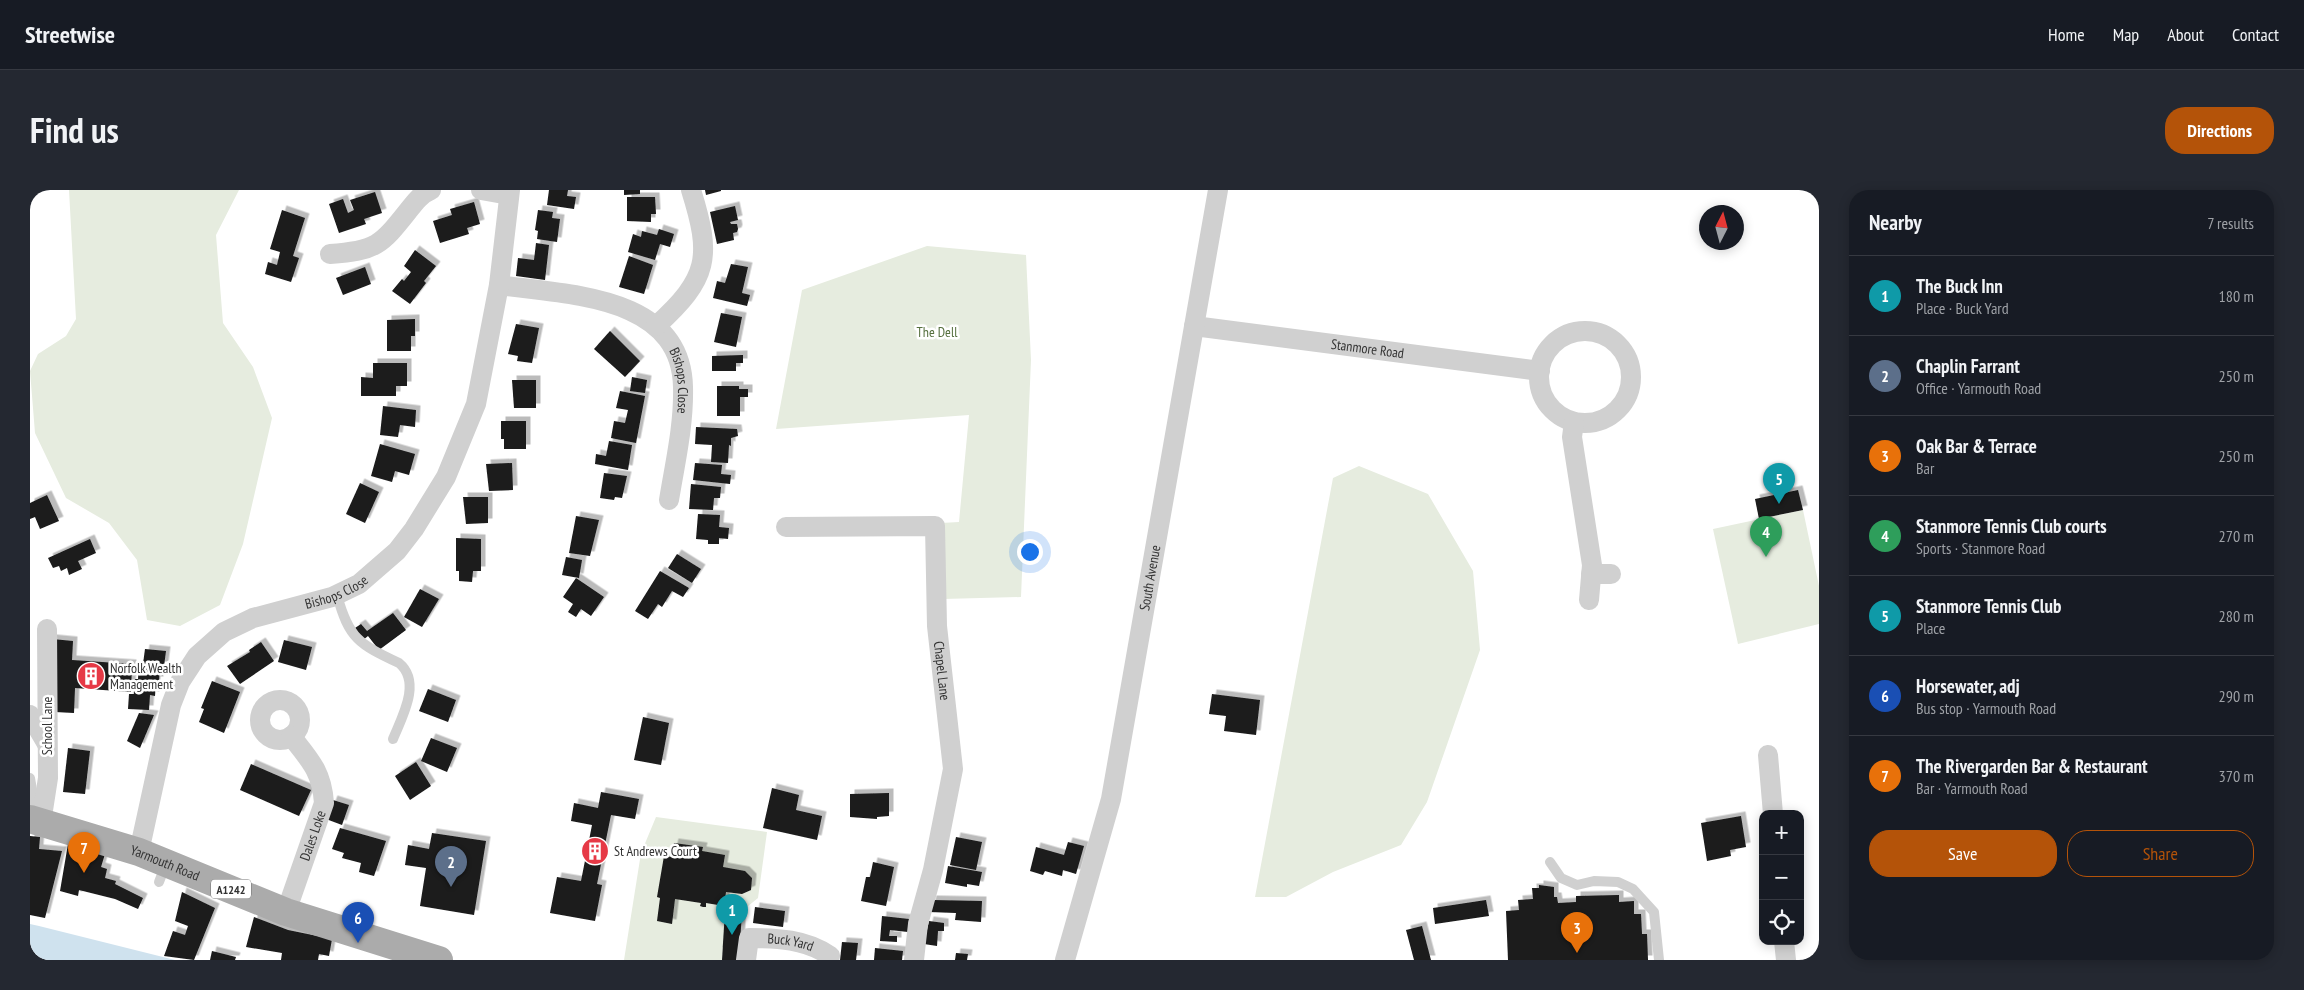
<!DOCTYPE html>
<meta charset="utf-8">
<style>
body{margin:0;font-family:"PT Sans Narrow",sans-serif;background:#242831;color:#f1f3f6}
.controls{position:absolute;right:15px;bottom:15px;display:grid;overflow:hidden;border-radius:10px;box-shadow:0 2px 12px #0003}
.controls button{width:45px;height:45px;display:grid;place-items:center;padding:0;border:0;border-bottom:1px solid #363941;background:#171b24;color:#f1f3f6;font:25px sans-serif}
.compass{position:absolute;left:1669px;top:15px;width:45px;height:45px;border-radius:50%;background:#171b24;box-shadow:0 2px 12px #0003;rotate:6deg}
.you{position:absolute;left:999px;top:361px;width:18px;height:18px;margin:-12px;border:4px solid #fff;border-radius:50%;background:#1a73e8;box-shadow:0 0 0 8px #1a73e833}
.badge{display:grid;place-items:center;width:32px;height:32px;border-radius:50%;background:#b45309;color:#fff;font-size:16px;font-weight:700}
.pin{position:absolute;translate:-50% -41px;filter:drop-shadow(0 1px 2px #0008)}
.pin::after{content:'';position:absolute;top:26px;width:18px;height:15px;background:inherit;clip-path:polygon(0 0,100% 0,50% 100%)}
.list{margin:0;padding:0;list-style:none}
h2{display:flex;justify-content:space-between;align-items:center;height:65px;margin:0;padding:0 20px;font-size:21px}
h2 small{font-size:16px;font-weight:400;color:#9ea1a6}
.list li{display:grid;grid-template-columns:32px 1fr auto;gap:15px;align-items:center;box-sizing:border-box;height:80px;padding:0 20px;border-top:1px solid #363941}
.list b{display:block;font-size:19px;white-space:nowrap}
.list p{margin:0;font-size:16px;white-space:nowrap;color:#9ea1a6}
.list em{font-size:16px;font-style:normal;color:#9ea1a6}
.actions{display:flex;gap:10px;padding:15px 20px}
.actions a{flex:1;padding:11px 0;border:1px solid #b45309;border-radius:20px;text-align:center;font-size:18px;color:#b45309}
.actions .main{background:#b45309;color:#fff}
.icon{flex:none;width:28px;height:28px;fill:none;stroke:currentColor;stroke-width:2;stroke-linecap:round;stroke-linejoin:round}
.map{position:relative;flex:none;width:1789px;height:770px;overflow:hidden;border-radius:20px}
header{display:flex;align-items:center;gap:30px;box-sizing:border-box;height:70px;padding:0 25px;background:#171b24;border-bottom:1px solid #363941}
header strong{font-size:24px}
nav{display:flex;gap:28px;margin-inline-start:auto;font-size:18px}
.intro{display:flex;align-items:center;justify-content:space-between;box-sizing:border-box;height:120px;padding:0 30px}
h1{margin:0;font-size:35px}
.button{padding:12px 22px;border-radius:20px;background:#b45309;color:#fff;font-size:18px;font-weight:700}
main{display:flex;gap:30px;padding:0 30px}
aside{flex:1;background:#171b24;border-radius:20px;box-shadow:0 2px 12px #0003}
.map>svg:first-child{display:block}
.green{fill:#e6ecdf}
.water{fill:#cfe2ee}
.building{fill:#1a1a1a;filter:url(#shadow)}
.lines{fill:none;stroke-linecap:round;stroke-linejoin:round}
.service{stroke:#d0d0d0;stroke-width:10}
.minor{stroke:#d0d0d0;stroke-width:20}
.primary{stroke:#ababab;stroke-width:28}
.labels{text-anchor:middle;dominant-baseline:central;stroke-width:5;stroke-linejoin:round;paint-order:stroke}
.shield{fill:#fff;stroke:#707070;stroke-width:1}
.shield-label{font-size:12px;font-weight:bold;fill:#333}
.park-label{font-size:14px;fill:#56703f;stroke:#fff}
.street-label{font-size:14px;fill:#333;stroke:#fff}
.poi-label{font-size:14px;fill:#333;stroke:#fff;text-anchor:start}
</style>
<header>
<strong>Streetwise</strong>
<nav><a>Home</a><a>Map</a><a>About</a><a>Contact</a></nav>
</header>
<div class="intro"><h1>Find us</h1><a class="button">Directions</a></div>
<main>
<div class="map">
<svg width="1789" height="770" viewBox="0 0 1789 770">
<defs>
<filter id="shadow"><feDropShadow dx="4.5" dy="-4.5" stdDeviation="0" flood-color="#0004"/></filter>
</defs>
<rect width="100%" height="100%" fill="#fff"/>
<g class="green">
<polygon points="39,0 209,0 186,45 193,133 223,177 242,228 213,354 190,415 150,436 117,430 107,370 79,333 36,308 5,243 0,181 8,164 36,146 46,129"/>
<polygon points="897,56 996,65 1001,170 991,407 913,409 911,333 929,332 939,225 746,239 772,100"/>
<polygon points="1329,276 1398,304 1443,381 1450,460 1397,612 1371,655 1303,682 1256,707 1225,707 1303,288"/>
<polygon points="1773,320 1789,396 1789,434 1708,454 1683,339"/>
<polygon points="626,627 737,642 728,708 712,721 696,720 692,770 594,770 611,663"/>
</g>
<polygon class="water" points="0,734 9,736 145,770 0,770"/>
<g class="building">
<polygon points="519,0 538,0 537,6 546,7 544,19 517,15"/>
<polygon points="594,0 610,0 610,4 594,5"/>
<polygon points="675,0 691,0 691,1 676,5"/>
<polygon points="345,2 352,23 334,29 336,34 309,43 299,14 313,9 318,23 324,20 320,10"/>
<polygon points="597,7 625,7 626,24 621,24 621,32 597,31"/>
<polygon points="444,12 450,34 437,38 439,44 410,53 403,31 422,25 420,19"/>
<polygon points="705,16 708,30 700,32 701,34 707,34 708,39 707,42 703,43 704,50 687,54 680,22"/>
<polygon points="252,20 275,28 263,66 269,68 261,92 235,84 238,72 247,75 250,62 240,59"/>
<polygon points="508,20 523,22 522,28 530,29 527,52 507,49 508,41 505,40"/>
<polygon points="629,39 644,44 640,57 630,54 625,70 598,62 603,44 611,47 612,41 627,45"/>
<polygon points="506,53 519,55 515,90 486,86 488,68 504,70"/>
<polygon points="385,60 406,76 394,91 396,93 380,114 362,101 372,89 374,91 381,82 374,76"/>
<polygon points="599,66 623,75 614,104 589,97"/>
<polygon points="701,74 718,77 712,103 720,105 717,116 683,108 687,91 695,93"/>
<polygon points="335,77 341,94 313,105 306,88"/>
<polygon points="691,123 712,127 706,157 684,152"/>
<polygon points="385,129 385,146 381,146 381,161 357,161 357,130"/>
<polygon points="486,134 509,138 502,173 487,171 488,166 478,164"/>
<polygon points="580,141 610,171 595,187 564,159"/>
<polygon points="713,165 713,173 706,173 706,181 682,181 682,166"/>
<polygon points="343,173 377,173 377,196 366,196 366,206 331,206 331,187 343,188"/>
<polygon points="602,187 617,190 615,203 600,201"/>
<polygon points="482,190 506,190 506,218 484,218"/>
<polygon points="687,196 709,196 709,199 718,199 718,207 710,207 710,226 687,226"/>
<polygon points="590,201 615,206 606,253 581,248 584,231 595,233 598,220 586,218"/>
<polygon points="353,216 386,220 385,237 370,235 368,247 350,245"/>
<polygon points="471,231 496,231 496,259 474,259 474,249 471,249"/>
<polygon points="666,237 707,239 708,246 701,248 701,256 699,255 698,273 681,272 682,255 665,254"/>
<polygon points="579,251 602,255 598,280 565,274 566,264 576,266"/>
<polygon points="350,254 385,264 379,285 365,281 362,292 341,286"/>
<polygon points="482,273 483,300 459,301 456,274"/>
<polygon points="665,273 692,275 691,284 701,285 700,294 663,290"/>
<polygon points="574,283 597,286 592,308 585,307 584,310 570,308"/>
<polygon points="330,293 349,302 335,333 316,324"/>
<polygon points="661,294 691,297 690,308 684,308 683,320 659,319"/>
<polygon points="1768,300 1773,320 1729,329 1725,309"/>
<polygon points="17,305 29,331 10,339 5,327 0,329 0,313"/>
<polygon points="433,307 458,307 458,333 436,334"/>
<polygon points="668,324 690,325 689,337 699,338 698,349 689,348 689,354 678,354 678,350 666,349"/>
<polygon points="546,326 569,330 560,366 539,363"/>
<polygon points="426,348 451,349 451,381 443,381 442,392 429,391 429,381 426,381"/>
<polygon points="60,349 66,363 48,371 52,379 39,385 37,378 31,381 29,376 23,378 18,368"/>
<polygon points="647,364 671,379 662,393 638,378"/>
<polygon points="536,367 552,370 549,388 532,385"/>
<polygon points="630,381 659,398 653,407 642,401 632,417 628,414 618,429 605,421"/>
<polygon points="546,388 574,407 561,426 551,419 546,427 538,422 543,414 533,407"/>
<polygon points="390,399 409,409 392,437 374,427"/>
<polygon points="363,423 376,440 349,460 338,446 333,450 325,438 331,434 337,441"/>
<polygon points="22,449 43,451 42,470 102,474 101,502 45,498 44,523 25,522"/>
<polygon points="254,450 282,457 276,480 248,472"/>
<polygon points="231,452 244,471 210,494 197,476 220,462 219,460"/>
<polygon points="115,459 136,461 134,476 130,476 129,491 126,491 125,506 120,505 119,520 98,519 99,504 104,504 105,489 108,489 109,474 113,474"/>
<polygon points="182,491 210,502 194,543 169,532 174,519 171,518"/>
<polygon points="398,499 426,510 418,532 389,521"/>
<polygon points="1182,504 1230,510 1226,545 1194,541 1196,526 1179,524"/>
<polygon points="109,523 124,525 110,558 97,551"/>
<polygon points="613,527 639,533 631,575 604,570"/>
<polygon points="401,548 427,558 417,582 391,571"/>
<polygon points="38,558 60,561 55,604 33,602"/>
<polygon points="386,572 401,596 380,610 365,586"/>
<polygon points="221,574 281,600 269,626 210,600"/>
<polygon points="742,598 769,605 766,620 792,626 787,650 733,638"/>
<polygon points="571,602 609,609 605,629 581,625 567,694 572,695 565,731 520,723 527,687 551,691 562,635 541,631 544,613 568,618"/>
<polygon points="859,603 859,626 847,627 847,629 820,627 820,604"/>
<polygon points="303,610 319,615 312,635 296,629"/>
<polygon points="1711,626 1716,657 1700,660 1701,666 1677,671 1671,633"/>
<polygon points="310,638 356,651 344,686 329,682 331,673 312,668 314,663 302,659"/>
<polygon points="402,643 456,651 444,725 390,716 396,678 375,675 378,655 399,659"/>
<polygon points="0,646 10,647 9,659 32,661 15,728 0,725"/>
<polygon points="926,647 952,652 946,680 920,675"/>
<polygon points="1038,652 1054,656 1046,684 1033,680 1032,686 1015,681 1013,685 1000,681 1006,657 1034,665"/>
<polygon points="644,653 673,657 672,661 695,665 693,677 715,681 722,688 721,700 712,704 696,702 694,716 676,713 676,717 673,717 670,716 671,713 645,709 642,734 627,731 630,708 627,707 634,666 641,667"/>
<polygon points="38,654 75,664 71,677 77,679 75,688 86,691 85,694 113,708 108,719 85,709 49,700 48,706 30,701"/>
<polygon points="843,672 864,677 856,716 831,711 836,687 840,687"/>
<polygon points="918,676 952,682 949,696 937,694 937,697 915,693"/>
<polygon points="1509,695 1524,697 1524,707 1527,707 1528,713 1546,712 1546,706 1589,705 1589,712 1604,711 1604,724 1611,724 1612,744 1617,744 1618,770 1478,770 1476,721 1489,720 1488,710 1503,709 1502,698 1509,698"/>
<polygon points="152,702 185,718 164,770 134,766 143,741 155,745 158,736 145,731"/>
<polygon points="902,710 952,711 951,732 925,730 926,723 899,722"/>
<polygon points="1456,710 1459,726 1405,734 1403,718"/>
<polygon points="725,717 755,721 753,737 723,733"/>
<polygon points="695,720 712,721 709,770 692,770"/>
<polygon points="852,726 879,729 878,742 860,740 859,746 867,746 867,752 850,751"/>
<polygon points="224,727 258,740 302,749 299,766 289,764 288,770 251,770 252,763 216,757"/>
<polygon points="899,731 914,733 914,741 908,741 907,756 894,754"/>
<polygon points="1392,736 1401,770 1384,770 1376,740"/>
<polygon points="812,752 828,753 826,770 810,770"/>
<polygon points="845,758 873,761 872,770 844,770"/>
<polygon points="182,761 206,767 205,770 180,770"/>
<polygon points="926,763 938,764 937,770 925,770"/>
</g>
<g class="lines">
<g class="service">
<path d="M307 405C319 449 329 454 369 473 392 492 372 527 363 549"/>
<polyline points="0,588 4,611 2,629"/>
<polyline points="1520,672 1531,688 1547,695 1564,691 1588,692 1603,699 1624,722 1629,770"/>
<polyline points="129,692 136,674"/>
</g>
<g class="minor">
<polyline points="451,0 479,5"/>
<path d="M300 64C346 61 351 55 378 21 385 12 391 4 401 0"/>
<path id="s1" d="M469 95C536 105 651 104 653 197 654 235 645 273 639 310"/>
<path d="M626 136C679 88 682 67 661 0"/>
<path id="s2" d="M1164 136 1510 181"/>
<circle cx="1555" cy="187" r="46"/>
<polyline points="1544,232 1542,247 1562,375 1559,410"/>
<path id="s3" d="M756 337 905 336 907 436 923 579 903 680 888 734 884 770"/>
<polyline points="1561,384 1581,384"/>
<circle cx="250" cy="530" r="20"/>
<polyline points="0,525 17,554"/>
<polyline points="1738,565 1743,624"/>
<polyline points="11,633 18,588 17,439"/>
<path id="s4" d="M109 662 141 515 150 492 167 466 194 442 223 428 302 407 329 394 367 361 384 339 416 287 446 214 469 95 480 0"/>
<path id="s5" d="M256 722 294 613C292 582 280 570 261 546"/>
<polyline points="1754,751 1756,770"/>
<path id="s6" d="M716 770 719 748C747 748 776 749 800 766"/>
<path id="s7" d="M1035 770 1081 609 1188 0"/>
</g>
<path class="primary" id="s8" d="M0 629 109 662 256 722 409 770"/>
</g>
<defs>
<g id="building-disc" transform="scale(1.4375)"><circle r="9.5" fill="#e63946" stroke="#fff"/><path d="M-4-6H4V6H1V3H-1V6H-4ZM-2.5-4.3h1.7v1.8h-1.7ZM.8-4.3h1.7v1.8H.8ZM-2.5-1h1.7V.8h-1.7ZM.8-1h1.7V.8H.8Z" fill="#fff"/></g>
</defs>
<g fill-rule="evenodd">
<use href="#building-disc" x="61" y="486"/>
<use href="#building-disc" x="565" y="661"/>
</g>
<g class="labels">
<rect class="shield" x="181" y="689.5" width="40" height="19" rx="4"/>
<g class="shield-label">
<text x="201" y="699">A1242</text>
</g>
<g class="park-label">
<text x="907" y="142">The Dell</text>
</g>
<g class="street-label">
<text stroke="none"><textPath href="#s2" startOffset="175">Stanmore Road</textPath></text>
<text stroke="none"><textPath href="#s1" startOffset="226">Bishops Close</textPath></text>
<text stroke="none"><textPath href="#s7" startOffset="392">South Avenue</textPath></text>
<text stroke="none"><textPath href="#s4" startOffset="362">Bishops Close</textPath></text>
<text stroke="none"><textPath href="#s3" startOffset="294">Chapel Lane</textPath></text>
<text transform="translate(17 536) rotate(-90)">School Lane</text>
<text stroke="none"><textPath href="#s5" startOffset="81">Dales Loke</textPath></text>
<text stroke="none"><textPath href="#s8" startOffset="142">Yarmouth Road</textPath></text>
<text stroke="none"><textPath href="#s6" startOffset="64">Buck Yard</textPath></text>
</g>
<g class="poi-label">
<text x="80" y="478">Norfolk Wealth<tspan x="80" dy="16">Management</tspan></text>
<text x="584" y="661">St Andrews Court</text>
</g>
</g>
</svg>
<div class="controls">
<button>+</button>
<button>−</button>
<button><svg class="icon" aria-label="locate" viewBox="0 0 24 24"><circle cx="12" cy="12" r="6"/><path d="M12 2v4M12 18v4M2 12h4M18 12h4"/></svg></button>
</div>
<svg class="compass" viewBox="-18 -18 36 36"><path d="M0-13l5 13h-10z" fill="#e53935"/><path d="M0 13l5-13h-10z" fill="#9ea1a6"/></svg>
<div class="you"></div>
<div class="pin badge" style="left:702px;top:745px;background:#0f9aa8">1</div>
<div class="pin badge" style="left:421px;top:697px;background:#5c6f8a">2</div>
<div class="pin badge" style="left:1547px;top:763px;background:#e8710a">3</div>
<div class="pin badge" style="left:1736px;top:367px;background:#2e9e5b">4</div>
<div class="pin badge" style="left:1749px;top:314px;background:#0f9aa8">5</div>
<div class="pin badge" style="left:328px;top:753px;background:#1a4fb4">6</div>
<div class="pin badge" style="left:54px;top:683px;background:#e8710a">7</div>
</div>
<aside>
<h2>Nearby<small>7 results</small></h2>
<ul class="list">
<li><span class="badge" style="background:#0f9aa8">1</span><div><b>The Buck Inn</b><p>Place · Buck Yard</p></div><em>180 m</em></li>
<li><span class="badge" style="background:#5c6f8a">2</span><div><b>Chaplin Farrant</b><p>Office · Yarmouth Road</p></div><em>250 m</em></li>
<li><span class="badge" style="background:#e8710a">3</span><div><b>Oak Bar &amp; Terrace</b><p>Bar</p></div><em>250 m</em></li>
<li><span class="badge" style="background:#2e9e5b">4</span><div><b>Stanmore Tennis Club courts</b><p>Sports · Stanmore Road</p></div><em>270 m</em></li>
<li><span class="badge" style="background:#0f9aa8">5</span><div><b>Stanmore Tennis Club</b><p>Place</p></div><em>280 m</em></li>
<li><span class="badge" style="background:#1a4fb4">6</span><div><b>Horsewater, adj</b><p>Bus stop · Yarmouth Road</p></div><em>290 m</em></li>
<li><span class="badge" style="background:#e8710a">7</span><div><b>The Rivergarden Bar &amp; Restaurant</b><p>Bar · Yarmouth Road</p></div><em>370 m</em></li>
</ul>
<div class="actions"><a class="main">Save</a><a>Share</a></div>
</aside>
</main>
